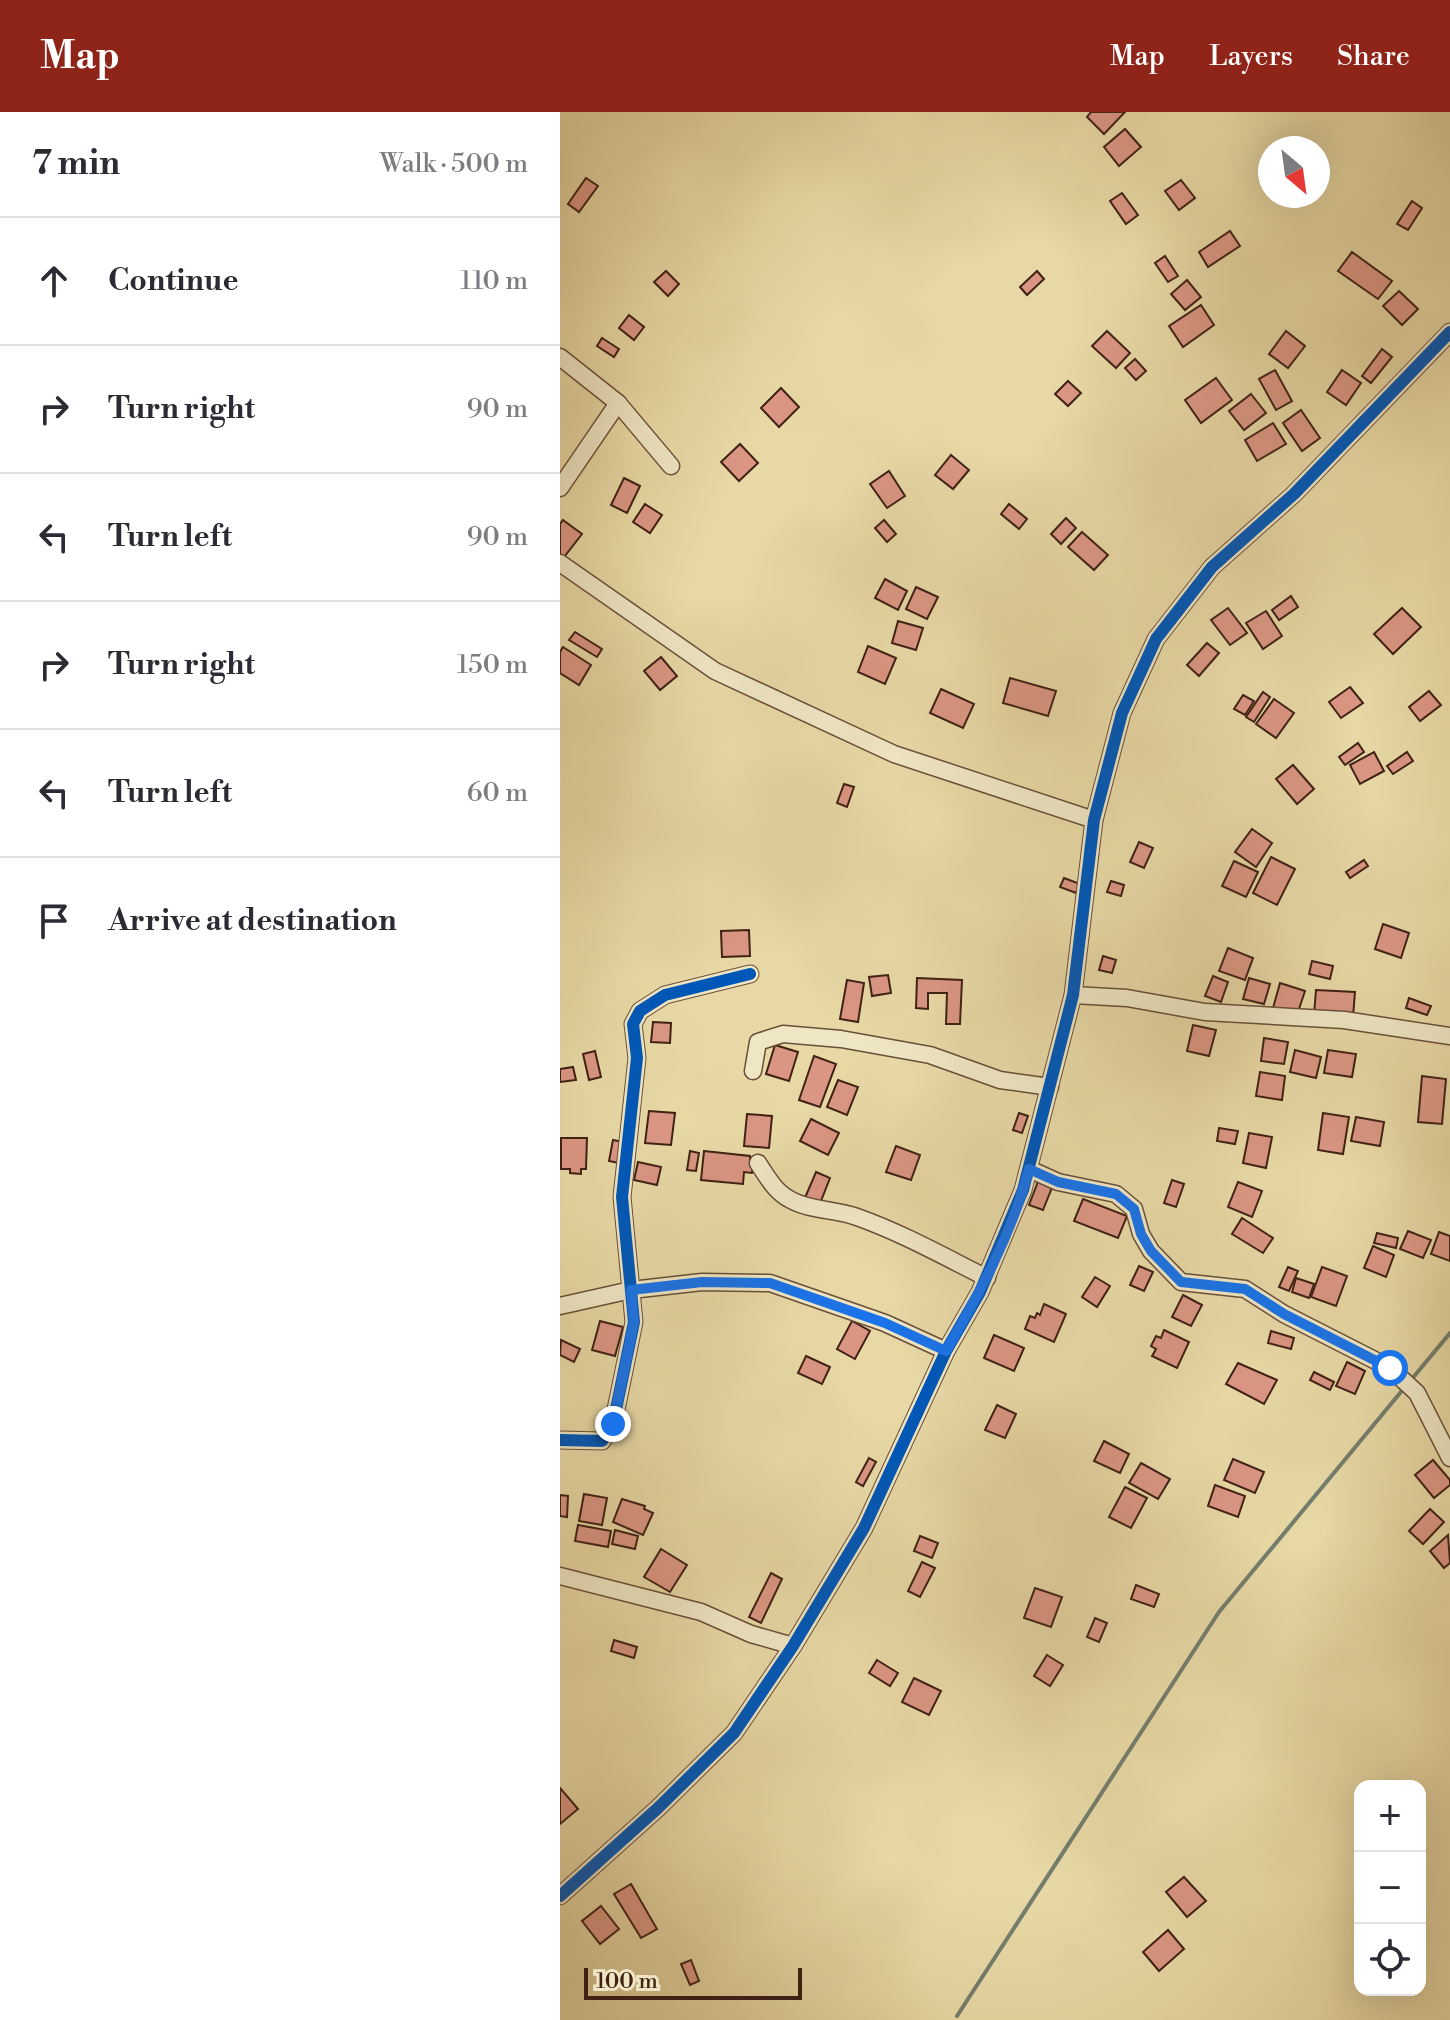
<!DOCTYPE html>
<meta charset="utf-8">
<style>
body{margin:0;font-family:"Libre Bodoni",serif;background:#f2f2f3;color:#2b2b33}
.controls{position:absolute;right:24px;bottom:24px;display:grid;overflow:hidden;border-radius:16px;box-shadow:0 8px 32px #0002}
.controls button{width:72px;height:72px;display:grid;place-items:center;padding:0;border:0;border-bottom:2px solid #e1e1e2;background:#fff;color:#2b2b33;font:40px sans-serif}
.compass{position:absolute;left:698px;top:24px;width:72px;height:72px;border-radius:50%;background:#fff;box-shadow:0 8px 32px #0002;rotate:151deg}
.scale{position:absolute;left:24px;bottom:20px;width:218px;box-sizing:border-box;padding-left:8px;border:4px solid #402114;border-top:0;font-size:22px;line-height:28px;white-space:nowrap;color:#402114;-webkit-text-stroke:6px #efe6c4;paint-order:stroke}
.stop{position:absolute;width:24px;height:24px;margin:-18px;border:6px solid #1a73e8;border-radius:50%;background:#fff}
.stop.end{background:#1a73e8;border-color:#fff;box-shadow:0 2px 8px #0008}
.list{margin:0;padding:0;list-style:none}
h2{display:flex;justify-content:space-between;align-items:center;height:104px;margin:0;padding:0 32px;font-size:34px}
h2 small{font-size:26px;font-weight:400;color:#7c7c81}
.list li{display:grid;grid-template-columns:52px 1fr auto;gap:24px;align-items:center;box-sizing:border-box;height:128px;padding:0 32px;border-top:2px solid #e1e1e2}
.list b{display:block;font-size:30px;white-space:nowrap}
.list em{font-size:26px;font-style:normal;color:#7c7c81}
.icon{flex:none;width:44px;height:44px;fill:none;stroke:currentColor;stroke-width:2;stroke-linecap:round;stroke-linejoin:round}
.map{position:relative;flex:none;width:890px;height:1908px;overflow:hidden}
header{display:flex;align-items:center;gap:48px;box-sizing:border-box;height:112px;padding:0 40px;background:#8f2418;color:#fff}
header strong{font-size:38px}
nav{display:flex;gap:44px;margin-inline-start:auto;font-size:28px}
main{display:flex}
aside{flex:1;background:#fff}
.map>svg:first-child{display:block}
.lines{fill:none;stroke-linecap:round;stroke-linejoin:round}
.stream{stroke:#747d6c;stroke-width:4}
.building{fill:#da9683;stroke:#402114;stroke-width:2}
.minor-casing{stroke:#6a4f38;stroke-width:19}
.minor{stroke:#efe6c4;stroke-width:16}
.cycleway-casing{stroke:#efe6c4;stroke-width:17}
.cycleway{stroke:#0057b8;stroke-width:12}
.route{stroke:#1a73e8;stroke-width:10}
</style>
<header>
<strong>Map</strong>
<nav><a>Map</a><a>Layers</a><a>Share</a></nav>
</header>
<main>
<aside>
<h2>7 min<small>Walk · 500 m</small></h2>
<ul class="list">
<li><svg class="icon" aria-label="ahead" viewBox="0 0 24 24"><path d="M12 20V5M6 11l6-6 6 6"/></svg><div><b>Continue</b></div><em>110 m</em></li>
<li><svg class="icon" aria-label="right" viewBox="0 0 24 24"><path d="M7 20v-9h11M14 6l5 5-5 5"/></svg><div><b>Turn right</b></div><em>90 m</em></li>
<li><svg class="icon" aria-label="left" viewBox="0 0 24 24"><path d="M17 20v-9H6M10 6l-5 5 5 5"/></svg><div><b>Turn left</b></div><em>90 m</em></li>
<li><svg class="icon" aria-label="right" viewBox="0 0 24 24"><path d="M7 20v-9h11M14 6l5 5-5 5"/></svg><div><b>Turn right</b></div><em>150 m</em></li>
<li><svg class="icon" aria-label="left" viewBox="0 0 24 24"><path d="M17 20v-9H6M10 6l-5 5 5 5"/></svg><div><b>Turn left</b></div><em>60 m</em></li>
<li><svg class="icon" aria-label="arrive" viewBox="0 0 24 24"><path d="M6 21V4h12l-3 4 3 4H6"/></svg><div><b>Arrive at destination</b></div></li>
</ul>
</aside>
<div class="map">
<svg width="890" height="1908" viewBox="0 0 890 1908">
<rect width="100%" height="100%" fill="#e7d8a5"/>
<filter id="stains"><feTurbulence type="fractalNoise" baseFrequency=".0025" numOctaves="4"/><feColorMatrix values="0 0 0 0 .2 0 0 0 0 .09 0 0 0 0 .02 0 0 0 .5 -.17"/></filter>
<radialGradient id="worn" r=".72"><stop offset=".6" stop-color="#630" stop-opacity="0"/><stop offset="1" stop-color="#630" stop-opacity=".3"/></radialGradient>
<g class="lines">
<g class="stream">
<polyline points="851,1268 890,1221"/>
<polyline points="397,1904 659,1500 845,1275"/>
</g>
</g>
<g class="building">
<polygon points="531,0 565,0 544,22 527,5"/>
<polygon points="565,17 581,35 559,54 544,35"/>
<polygon points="26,66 38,74 19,100 8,92"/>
<polygon points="621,68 635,86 619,98 605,79"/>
<polygon points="562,81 578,103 566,112 550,89"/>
<polygon points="852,89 862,96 848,118 837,112"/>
<polygon points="670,119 680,134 648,155 639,140"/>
<polygon points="792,140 832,169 818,187 778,159"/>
<polygon points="605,144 618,164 608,170 595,151"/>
<polygon points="106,159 119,172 108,184 94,170"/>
<polygon points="477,159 484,167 467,183 460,175"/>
<polygon points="627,168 641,185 625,198 611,182"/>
<polygon points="839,179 858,197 842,213 823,194"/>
<polygon points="641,193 654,213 623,235 609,214"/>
<polygon points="69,203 84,215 74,228 59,216"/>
<polygon points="547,219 570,241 556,256 532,234"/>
<polygon points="726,219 745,234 728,256 709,242"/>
<polygon points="42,226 59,237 54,245 37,234"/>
<polygon points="822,237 832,245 811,271 802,264"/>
<polygon points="575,247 586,259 576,268 565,256"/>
<polygon points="715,258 732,289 716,298 699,267"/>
<polygon points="782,258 801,271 786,293 767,280"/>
<polygon points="656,266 672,288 641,311 625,288"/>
<polygon points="508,269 521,281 508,294 495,282"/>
<polygon points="221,276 239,295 219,315 201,296"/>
<polygon points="691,282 706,301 684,318 669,299"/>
<polygon points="741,298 760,326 742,339 723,311"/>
<polygon points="713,311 726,332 697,349 685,328"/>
<polygon points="180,332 198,351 179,369 161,350"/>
<polygon points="391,343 409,358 393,377 375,363"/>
<polygon points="329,359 345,384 327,396 310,372"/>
<polygon points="64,366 80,374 67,401 51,393"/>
<polygon points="85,392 102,403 90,421 73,410"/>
<polygon points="449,392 467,407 459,417 441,402"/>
<polygon points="506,406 516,416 501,432 491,422"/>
<polygon points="3,408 22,422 4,445 0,442 0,412"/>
<polygon points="324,408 336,422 327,430 315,416"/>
<polygon points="522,420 548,443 534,458 508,435"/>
<polygon points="325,467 347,479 338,498 315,486"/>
<polygon points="356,475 378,485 367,507 346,497"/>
<polygon points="731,484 738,495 719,508 712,498"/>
<polygon points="668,496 687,521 670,533 651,508"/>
<polygon points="842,496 861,515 833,542 814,522"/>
<polygon points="706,499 722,524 703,537 686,511"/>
<polygon points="338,509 363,516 356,538 332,531"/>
<polygon points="15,520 42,537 37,545 9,528"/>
<polygon points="647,531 659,541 639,564 627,553"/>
<polygon points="308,534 336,546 325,572 298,560"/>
<polygon points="3,535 31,553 19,573 0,561 0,540"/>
<polygon points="101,545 117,564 100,578 84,559"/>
<polygon points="450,566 496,579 488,604 443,591"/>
<polygon points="790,575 803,591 781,606 769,590"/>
<polygon points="381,577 414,592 403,616 370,601"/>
<polygon points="869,579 881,593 860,609 849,595"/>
<polygon points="703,580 710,585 694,610 686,605"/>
<polygon points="683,583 694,589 685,603 674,597"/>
<polygon points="714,587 734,601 716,626 696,612"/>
<polygon points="798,631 804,640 785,653 779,645"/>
<polygon points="814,640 824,659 800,672 790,653"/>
<polygon points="847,640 853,649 833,662 827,654"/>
<polygon points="733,653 754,677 737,692 716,667"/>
<polygon points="284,672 294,675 287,695 277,691"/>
<polygon points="692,717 712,731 696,755 675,740"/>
<polygon points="579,730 593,736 584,756 570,750"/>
<polygon points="711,745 735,757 717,793 693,781"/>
<polygon points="804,748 808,754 790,766 786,760"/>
<polygon points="674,749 698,760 686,785 662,774"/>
<polygon points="504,766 520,772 516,781 500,775"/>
<polygon points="551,769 564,773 561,784 547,780"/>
<polygon points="823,812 849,821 841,846 815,837"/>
<polygon points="189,818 190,844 162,845 161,819"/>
<polygon points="668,836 693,846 685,868 659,859"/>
<polygon points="543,844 556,848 552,861 539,858"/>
<polygon points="752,849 773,854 770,867 749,862"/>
<polygon points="328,863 331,881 312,884 309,865"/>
<polygon points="653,864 668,870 661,890 645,884"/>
<polygon points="357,866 402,868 400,912 386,912 387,881 368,881 368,897 356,896"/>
<polygon points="689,866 710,872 704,892 683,887"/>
<polygon points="287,868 304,871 298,910 280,907"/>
<polygon points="720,871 745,879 737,903 713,896"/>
<polygon points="756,878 795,880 793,905 754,903"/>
<polygon points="849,886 871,894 867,903 846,896"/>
<polygon points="93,910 111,911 110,931 91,930"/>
<polygon points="633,913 656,918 649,944 627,939"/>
<polygon points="704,926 728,930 724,952 701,949"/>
<polygon points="215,933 238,940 229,969 206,962"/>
<polygon points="735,938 761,945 756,966 730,960"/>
<polygon points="768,938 796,942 792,965 764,961"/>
<polygon points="35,939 41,965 29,968 23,942"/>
<polygon points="254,944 276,952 260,995 239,988"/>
<polygon points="13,955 16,968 0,970 0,957"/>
<polygon points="700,960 725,964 722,988 696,984"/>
<polygon points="862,964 886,967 882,1012 858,1010"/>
<polygon points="278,968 298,975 287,1003 267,995"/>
<polygon points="89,999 115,1001 111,1033 85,1031"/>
<polygon points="459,1001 468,1004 462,1021 453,1018"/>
<polygon points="763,1001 789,1005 783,1042 758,1038"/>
<polygon points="187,1002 212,1004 209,1036 184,1034"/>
<polygon points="796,1005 824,1010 820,1034 791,1029"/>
<polygon points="251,1007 279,1021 268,1043 240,1029"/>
<polygon points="659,1016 678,1019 675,1032 657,1029"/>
<polygon points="689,1021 712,1025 706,1056 683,1051"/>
<polygon points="1,1026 27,1026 26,1057 21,1057 21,1062 10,1061 10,1057 1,1057"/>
<polygon points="53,1028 64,1030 59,1051 49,1049"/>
<polygon points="336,1034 360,1043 351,1068 326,1060"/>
<polygon points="130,1039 139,1041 136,1059 127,1058"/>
<polygon points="144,1039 190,1044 190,1049 193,1049 192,1061 184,1060 183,1072 141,1068"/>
<polygon points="78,1050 101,1055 97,1073 74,1068"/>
<polygon points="256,1060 270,1066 259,1094 244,1088"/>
<polygon points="479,1067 493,1073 483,1098 469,1093"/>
<polygon points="612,1068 624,1072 616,1095 604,1091"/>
<polygon points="678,1070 702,1079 692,1105 668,1095"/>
<polygon points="523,1087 567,1104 558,1126 514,1109"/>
<polygon points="682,1106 713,1126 703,1141 672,1122"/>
<polygon points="848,1119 871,1128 863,1146 840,1137"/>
<polygon points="879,1120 890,1124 890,1149 871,1142"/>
<polygon points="817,1121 838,1126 836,1136 814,1131"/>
<polygon points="813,1134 834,1143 826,1165 804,1156"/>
<polygon points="579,1154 593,1160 584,1179 570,1173"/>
<polygon points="728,1155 738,1159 729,1179 719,1175"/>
<polygon points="762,1155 787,1164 776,1194 751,1185"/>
<polygon points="535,1165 550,1174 537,1195 522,1185"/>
<polygon points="736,1166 754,1172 749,1186 732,1180"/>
<polygon points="623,1183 642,1193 631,1214 612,1205"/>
<polygon points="484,1192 506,1202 494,1230 465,1217 470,1204 475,1206 477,1201 480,1203"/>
<polygon points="40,1209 63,1215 55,1244 32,1238"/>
<polygon points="292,1209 310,1219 295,1247 277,1237"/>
<polygon points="604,1218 629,1230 617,1256 592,1244 596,1237 591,1234 596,1224 601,1226"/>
<polygon points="711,1219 734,1226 731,1237 708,1231"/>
<polygon points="434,1223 464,1236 454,1259 424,1246"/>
<polygon points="1,1228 20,1237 14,1250 0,1243"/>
<polygon points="246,1244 270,1255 262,1272 238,1261"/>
<polygon points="787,1250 805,1259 795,1282 776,1274"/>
<polygon points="678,1251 717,1268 704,1292 666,1272"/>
<polygon points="754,1260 774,1270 770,1278 750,1268"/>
<polygon points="437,1293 456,1302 445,1326 425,1318"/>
<polygon points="544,1329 569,1342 560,1361 534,1349"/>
<polygon points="309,1346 316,1350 303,1374 296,1370"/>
<polygon points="673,1347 704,1360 695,1381 664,1368"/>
<polygon points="873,1348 890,1368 890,1373 874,1386 855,1363"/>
<polygon points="581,1351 610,1367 598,1387 569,1371"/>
<polygon points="655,1373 685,1384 678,1405 648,1394"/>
<polygon points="565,1375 587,1386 571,1416 549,1405"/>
<polygon points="24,1382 47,1386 42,1413 19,1409"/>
<polygon points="0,1383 8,1384 7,1405 0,1404"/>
<polygon points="62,1387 85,1394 84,1397 93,1401 83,1423 53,1410"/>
<polygon points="870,1397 884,1410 863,1432 849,1419"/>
<polygon points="18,1413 51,1419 48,1435 15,1429"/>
<polygon points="55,1418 78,1424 75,1437 52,1432"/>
<polygon points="888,1423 890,1451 884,1456 870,1439"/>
<polygon points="360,1424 378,1431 372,1446 354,1439"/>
<polygon points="101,1437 127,1453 110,1480 84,1465"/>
<polygon points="362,1450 375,1456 360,1485 348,1479"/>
<polygon points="211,1461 222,1467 201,1511 189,1505"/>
<polygon points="576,1473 599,1482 594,1495 571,1487"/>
<polygon points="475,1476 502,1485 491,1515 464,1506"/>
<polygon points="535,1506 547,1511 539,1530 527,1525"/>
<polygon points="54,1528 77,1535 74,1546 51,1539"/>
<polygon points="487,1543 503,1553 490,1574 474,1564"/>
<polygon points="317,1548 338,1561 330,1574 309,1561"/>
<polygon points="354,1566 381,1579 369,1603 342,1590"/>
<polygon points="0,1676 18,1697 0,1712"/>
<polygon points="624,1765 646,1789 627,1805 606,1780"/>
<polygon points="71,1772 97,1817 81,1826 54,1782"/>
<polygon points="41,1794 59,1817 40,1832 22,1809"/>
<polygon points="608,1818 624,1837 599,1859 583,1840"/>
<polygon points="131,1848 139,1869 130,1873 121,1852"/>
</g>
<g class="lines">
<g class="minor-casing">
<g id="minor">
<polyline points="0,245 58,291 111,354"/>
<polyline points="0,376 58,291"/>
<polyline points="0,451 155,559 334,642 534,708"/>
<polyline points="513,883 567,886 645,900 784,908 890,924"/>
<polyline points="193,959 198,930 223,922 281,927 370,943 440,968 490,975"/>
<path d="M198 1051C208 1066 215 1080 231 1088 251 1099 276 1097 297 1105 342 1121 385 1145 427 1166"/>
<polyline points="469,1057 498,1070 556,1082 574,1097 581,1122 591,1139 621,1170 685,1177 724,1202 830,1256 857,1281 890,1346"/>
<polyline points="0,1194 71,1178 142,1170 210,1171 325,1211 386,1239"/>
<polyline points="0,1328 42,1329 53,1312 74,1210 62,1085 77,946 73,912 80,899 105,883 190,862"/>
<polyline points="0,1464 141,1500 191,1522 233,1534"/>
<polyline points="0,1784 98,1696 174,1621 233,1534 304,1416 386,1239 420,1180 463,1078 513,883 534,708 562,601 596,527 652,455 734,382 890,220"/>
</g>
</g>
<use href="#minor" class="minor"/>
<g class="cycleway-casing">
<g id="cycleway">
<polyline points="0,1328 42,1329 53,1312 74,1210 62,1085 77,946 73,912 80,899 105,883 190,862"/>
<polyline points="0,1784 98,1696 174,1621 233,1534 304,1416 386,1239 420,1180 463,1078 513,883 534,708 562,601 596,527 652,455 734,382 890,220"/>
</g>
</g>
<use href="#cycleway" class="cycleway"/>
</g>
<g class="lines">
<path class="route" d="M53 1312 74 1210 71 1178 142 1170 210 1171 325 1211 386 1239C419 1182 452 1122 469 1057L498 1070 556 1082 574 1097 581 1122 591 1139 621 1170 685 1177 724 1202 830 1256"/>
</g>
<rect width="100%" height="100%" filter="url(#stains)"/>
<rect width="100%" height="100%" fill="url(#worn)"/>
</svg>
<div class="controls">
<button>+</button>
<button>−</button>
<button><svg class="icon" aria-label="locate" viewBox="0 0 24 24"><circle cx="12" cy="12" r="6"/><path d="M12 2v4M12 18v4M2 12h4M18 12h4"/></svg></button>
</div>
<svg class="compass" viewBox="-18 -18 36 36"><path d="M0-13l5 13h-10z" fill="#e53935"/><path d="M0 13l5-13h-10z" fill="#7c7c81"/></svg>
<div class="scale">100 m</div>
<div class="stop" style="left:830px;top:1256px"></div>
<div class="stop end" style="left:53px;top:1312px"></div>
</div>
</main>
